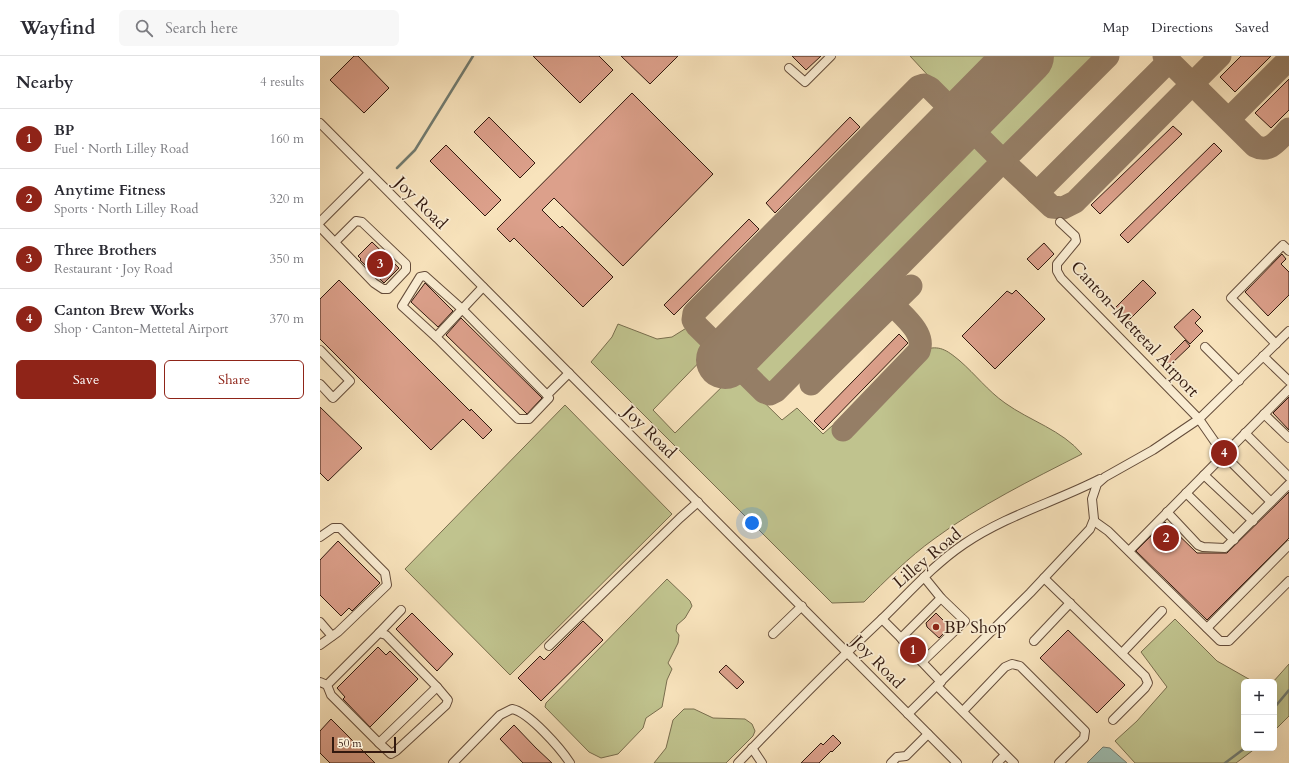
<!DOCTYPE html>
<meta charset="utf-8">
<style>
body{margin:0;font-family:Cardo,serif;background:#f7f7f7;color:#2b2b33}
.controls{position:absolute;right:12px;bottom:12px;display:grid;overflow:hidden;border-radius:6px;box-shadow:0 4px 16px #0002}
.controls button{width:36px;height:36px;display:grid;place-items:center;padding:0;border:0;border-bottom:1px solid #e1e1e2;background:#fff;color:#2b2b33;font:20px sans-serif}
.scale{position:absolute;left:12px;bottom:10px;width:64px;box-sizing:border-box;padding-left:4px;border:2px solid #32190f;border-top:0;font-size:11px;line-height:14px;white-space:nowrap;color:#32190f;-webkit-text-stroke:3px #faedd3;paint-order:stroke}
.you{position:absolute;left:432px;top:467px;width:14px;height:14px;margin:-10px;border:3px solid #fff;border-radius:50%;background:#1a73e8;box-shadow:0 0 0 6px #1a73e833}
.badge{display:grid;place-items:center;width:26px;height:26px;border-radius:50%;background:#8f2418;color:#fff;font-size:13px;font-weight:700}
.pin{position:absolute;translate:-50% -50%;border:2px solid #fff;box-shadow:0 1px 4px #0006}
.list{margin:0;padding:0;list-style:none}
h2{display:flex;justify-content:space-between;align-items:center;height:52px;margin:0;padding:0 16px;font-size:17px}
h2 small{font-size:13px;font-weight:400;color:#7c7c81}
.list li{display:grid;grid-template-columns:26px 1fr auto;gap:12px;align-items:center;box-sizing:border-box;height:60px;padding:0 16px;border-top:1px solid #e1e1e2}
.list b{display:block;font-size:15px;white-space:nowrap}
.list p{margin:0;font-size:13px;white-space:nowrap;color:#7c7c81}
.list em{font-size:13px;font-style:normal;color:#7c7c81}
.actions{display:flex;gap:8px;padding:12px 16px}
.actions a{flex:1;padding:9px 0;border:1px solid #8f2418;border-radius:6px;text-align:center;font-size:14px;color:#8f2418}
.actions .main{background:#8f2418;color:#fff}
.icon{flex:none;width:22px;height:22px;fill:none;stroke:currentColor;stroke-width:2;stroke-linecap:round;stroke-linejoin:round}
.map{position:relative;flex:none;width:969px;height:707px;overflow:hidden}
header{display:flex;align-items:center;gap:24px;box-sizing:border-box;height:56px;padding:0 20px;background:#fff;border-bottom:1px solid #e1e1e2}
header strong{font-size:19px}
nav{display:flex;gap:22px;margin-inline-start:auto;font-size:14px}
.search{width:280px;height:36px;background:#f7f7f7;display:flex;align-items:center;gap:10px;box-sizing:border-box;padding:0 14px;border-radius:6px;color:#7c7c81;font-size:15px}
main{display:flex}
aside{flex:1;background:#fff}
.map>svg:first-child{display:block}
.green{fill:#c0c38e;stroke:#796e4e}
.water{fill:#9dbeb2;stroke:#727c71}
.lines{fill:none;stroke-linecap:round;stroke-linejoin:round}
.stream{stroke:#727c71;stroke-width:2.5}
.taxiway{stroke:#957e66;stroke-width:23}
.runway{stroke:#957e66;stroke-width:58}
.building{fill:#dca08b;stroke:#32190f}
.minor-casing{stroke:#644c3a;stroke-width:10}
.minor{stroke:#faedd3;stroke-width:8}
.poi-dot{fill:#8f2418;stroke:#faedd3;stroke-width:1.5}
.labels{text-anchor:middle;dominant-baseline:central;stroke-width:3.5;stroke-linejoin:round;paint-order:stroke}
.street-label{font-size:17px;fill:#32190f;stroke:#faedd3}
.poi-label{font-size:17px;fill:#32190f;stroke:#faedd3;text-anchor:start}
</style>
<header>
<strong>Wayfind</strong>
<div class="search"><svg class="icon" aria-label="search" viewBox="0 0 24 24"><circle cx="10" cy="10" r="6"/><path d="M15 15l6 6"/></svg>Search here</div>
<nav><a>Map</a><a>Directions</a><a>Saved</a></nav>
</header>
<main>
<aside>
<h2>Nearby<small>4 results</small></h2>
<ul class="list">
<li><span class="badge">1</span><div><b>BP</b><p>Fuel · North Lilley Road</p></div><em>160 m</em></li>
<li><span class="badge">2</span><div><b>Anytime Fitness</b><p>Sports · North Lilley Road</p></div><em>320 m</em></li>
<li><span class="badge">3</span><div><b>Three Brothers</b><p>Restaurant · Joy Road</p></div><em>350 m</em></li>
<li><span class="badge">4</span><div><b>Canton Brew Works</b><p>Shop · Canton-Mettetal Airport</p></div><em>370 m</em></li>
</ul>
<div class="actions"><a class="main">Save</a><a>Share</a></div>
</aside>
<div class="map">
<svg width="969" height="707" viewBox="0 0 969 707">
<rect width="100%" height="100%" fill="#f8e3bc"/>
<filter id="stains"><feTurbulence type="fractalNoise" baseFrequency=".005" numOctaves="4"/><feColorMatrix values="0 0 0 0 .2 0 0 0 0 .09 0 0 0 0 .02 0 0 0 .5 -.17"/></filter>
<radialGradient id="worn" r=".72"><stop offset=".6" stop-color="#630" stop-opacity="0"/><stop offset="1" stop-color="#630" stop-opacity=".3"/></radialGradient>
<g class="green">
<polygon points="590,0 683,0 638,46 627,40"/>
<polygon points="729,0 780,0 701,80 683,92 668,80 660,68"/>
<polygon points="648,85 658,91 670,106 656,125 461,321 449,327 436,319 429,310 432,301 641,89"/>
<path d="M298 268 337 283 352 281 368 271 391 294 333 354 355 377 415 318 462 364 477 352 503 378 513 369 524 380 605 299 607 293C621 289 629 296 640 305 655 318 668 335 685 347 710 365 742 374 762 398 711 424 660 449 614 483 589 501 566 524 544 546L512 547 271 306 292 281Z"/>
<polygon points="245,349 352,458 190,619 85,513"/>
<polygon points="347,523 370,545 372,550 365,562 357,569 356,575 359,579 358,587 348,607 352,613 347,624 342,651 326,662 323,672 298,698 281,702 269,696 225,651 226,647"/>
<polygon points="855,563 897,605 934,626 924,626 924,692 936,692 916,707 815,707 795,685 817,665 847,631 821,596"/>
<polygon points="969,608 969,660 954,675 953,626"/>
<polygon points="364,653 374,653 393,662 425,663 432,668 435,675 433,680 406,707 334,707 346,692 353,664"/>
</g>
<polygon class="water" points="783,691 790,692 807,707 767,707"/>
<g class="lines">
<g class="stream">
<polyline points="77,112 95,94 153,0"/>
<polyline points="954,652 969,634"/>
<polyline points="905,707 925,692"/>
</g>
<g class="taxiway">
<polyline points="788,0 683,105 732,151 743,152 755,146 900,0"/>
<path d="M844 0 935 90C950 98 959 83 969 73"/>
<polygon points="604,29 610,32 683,105 456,335 450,338 444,336 377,270 373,264 374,257 598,31"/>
<polyline points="909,63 969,3"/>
<polyline points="717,137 849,5"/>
<polyline points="491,328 591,230"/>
<path d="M523 374 599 295C606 277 583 260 572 248"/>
</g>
<polyline class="runway" points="405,304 705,0"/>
</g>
<g class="building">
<polygon points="34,0 38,0 69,32 44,57 10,24"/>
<polygon points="213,0 279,0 293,14 260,47"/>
<polygon points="301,0 358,0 330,28"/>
<polygon points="472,0 501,0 486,14"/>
<polygon points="921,0 951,0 915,36 900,21"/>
<polygon points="969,23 969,54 951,72 935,57"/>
<polygon points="312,37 393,118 303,210 234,142 222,154 240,172 242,170 293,221 263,251 194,182 190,186 177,173"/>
<polygon points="169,61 215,107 200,122 154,76"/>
<polygon points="530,61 540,71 455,157 446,147"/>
<polygon points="853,70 862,78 780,158 771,149"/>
<polygon points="894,87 902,95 808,187 800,179"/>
<polygon points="126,89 181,144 165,160 110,105"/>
<polygon points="429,163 439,173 354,259 344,249"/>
<polygon points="52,186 79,212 64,227 40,204 41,203 38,200"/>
<polygon points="724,187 734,198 718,214 707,203"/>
<polygon points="962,198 966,203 961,208 969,216 969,239 948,260 925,236"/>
<polygon points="19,224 150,355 151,353 172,374 163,383 143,363 111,394 0,283 0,243"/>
<polygon points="823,224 836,237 808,265 795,252"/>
<polygon points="105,227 133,255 118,271 91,246"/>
<polygon points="696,234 725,263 675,313 642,280 687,235 692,238"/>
<polygon points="873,253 881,261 875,267 883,275 870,288 854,271"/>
<polygon points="141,262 222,342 207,358 126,279"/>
<polygon points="579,278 588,287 503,374 494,365"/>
<polygon points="865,284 870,290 850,309 845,304"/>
<polygon points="969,341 969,374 953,357"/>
<polygon points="0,351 42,392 8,425 0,417"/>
<polygon points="969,436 969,482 887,564 816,495 845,466 877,497 907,497"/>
<polygon points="18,485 60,527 32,555 29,552 21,560 0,539 0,504"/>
<polygon points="92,557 133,598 117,615 76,573"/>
<polygon points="616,557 630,571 619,582 607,571 606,567"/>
<polygon points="263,565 283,584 221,645 198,622 220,600 224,604"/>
<polygon points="748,574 805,629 777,657 720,602"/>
<polygon points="594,584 602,592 599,595 596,594 591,595 590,598 591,603 588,606 580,597 583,594 587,596 590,595 592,591 591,587"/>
<polygon points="58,591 66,599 70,595 98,623 50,671 23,643 25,641 17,632"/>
<polygon points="406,609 424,626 417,633 399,616"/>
<polygon points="11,663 55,707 10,707 0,697 0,675"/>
<polygon points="194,669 216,692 232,707 203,707 180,683"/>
<polygon points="513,679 521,687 512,696 511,695 499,707 481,707 501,687 503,689"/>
</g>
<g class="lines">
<g class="minor-casing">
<g id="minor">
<polyline points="469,12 485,26 511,0"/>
<polyline points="0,67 637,707"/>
<polyline points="0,166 49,117"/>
<polyline points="740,166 755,180 756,185 737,208 737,215 741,222 879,363 904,399 951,446"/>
<polyline points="0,171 54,227 63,233 68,233 86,214 86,208 42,166 36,165 15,186"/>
<polyline points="163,231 116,281 198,363 209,363 229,342 227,339 249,317"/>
<polyline points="116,281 82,250 100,221 105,220 142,253 227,339"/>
<polyline points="956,288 911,242 963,189 969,195"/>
<polyline points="885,291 919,325"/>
<polyline points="0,294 30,325 13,342 0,328"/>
<polyline points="943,300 969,325"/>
<polyline points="944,358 969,382"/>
<polyline points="925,377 969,421"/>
<polyline points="884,419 933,465"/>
<polyline points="866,437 914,484"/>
<polyline points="847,456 878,489 883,491 905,492 969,428"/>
<polyline points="774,465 788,475 900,585 909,585 969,525"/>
<polyline points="0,481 13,472 20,472 65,517 67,529 18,576 0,589"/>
<polyline points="809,495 969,333"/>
<polyline points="604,521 621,542"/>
<polyline points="724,522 825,620 828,627 825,632 793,664"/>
<polyline points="562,563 581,582 621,542 645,565 602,606 621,626"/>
<polyline points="0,566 12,580"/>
<polyline points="887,572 969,489"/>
<polyline points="59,577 81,554"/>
<polyline points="453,578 482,550"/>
<polyline points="581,582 587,591"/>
<polyline points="714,585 750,547"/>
<polyline points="229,590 360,462 378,446"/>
<polyline points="802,597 842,555"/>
<polyline points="595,599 602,606"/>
<polyline points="0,626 7,629 11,639 59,687 117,631 66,579 59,577 7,629"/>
<polyline points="617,630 694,707"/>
<polyline points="643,655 685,611 692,608 700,610 765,675 764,682 739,707"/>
<polyline points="588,658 710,537 770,473 774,463 772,443 777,428 785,421 833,394 879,363 969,275"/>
<polyline points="59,687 71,698 76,695 126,649 128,644 117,631"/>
<polyline points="432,692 442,707"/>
<path d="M133 707 180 659 192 653C209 656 241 693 250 707"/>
<path d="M418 707C465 658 512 610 561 564 588 538 613 509 644 488 687 459 735 446 780 423"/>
<polyline points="571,707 577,701 586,700 608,678"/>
<polyline points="677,707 685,699"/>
</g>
</g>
<use href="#minor" class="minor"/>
</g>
<circle class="poi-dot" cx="616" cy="571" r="4"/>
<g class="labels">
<g class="street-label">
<text transform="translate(101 147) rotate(45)">Joy Road</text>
<text transform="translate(815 273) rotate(47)">Canton-Mettetal Airport</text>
<text transform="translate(330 376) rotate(45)">Joy Road</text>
<text transform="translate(607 502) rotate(-40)">Lilley Road</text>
<text transform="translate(558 606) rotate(46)">Joy Road</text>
</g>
<g class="poi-label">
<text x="624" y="571">BP Shop</text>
</g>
</g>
<rect width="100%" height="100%" filter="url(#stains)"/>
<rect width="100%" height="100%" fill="url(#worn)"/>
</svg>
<div class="controls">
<button>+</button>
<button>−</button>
</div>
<div class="scale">50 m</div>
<div class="you"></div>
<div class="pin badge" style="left:593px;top:594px">1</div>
<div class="pin badge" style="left:846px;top:482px">2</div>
<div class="pin badge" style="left:60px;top:208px">3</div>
<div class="pin badge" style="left:904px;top:397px">4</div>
</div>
</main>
